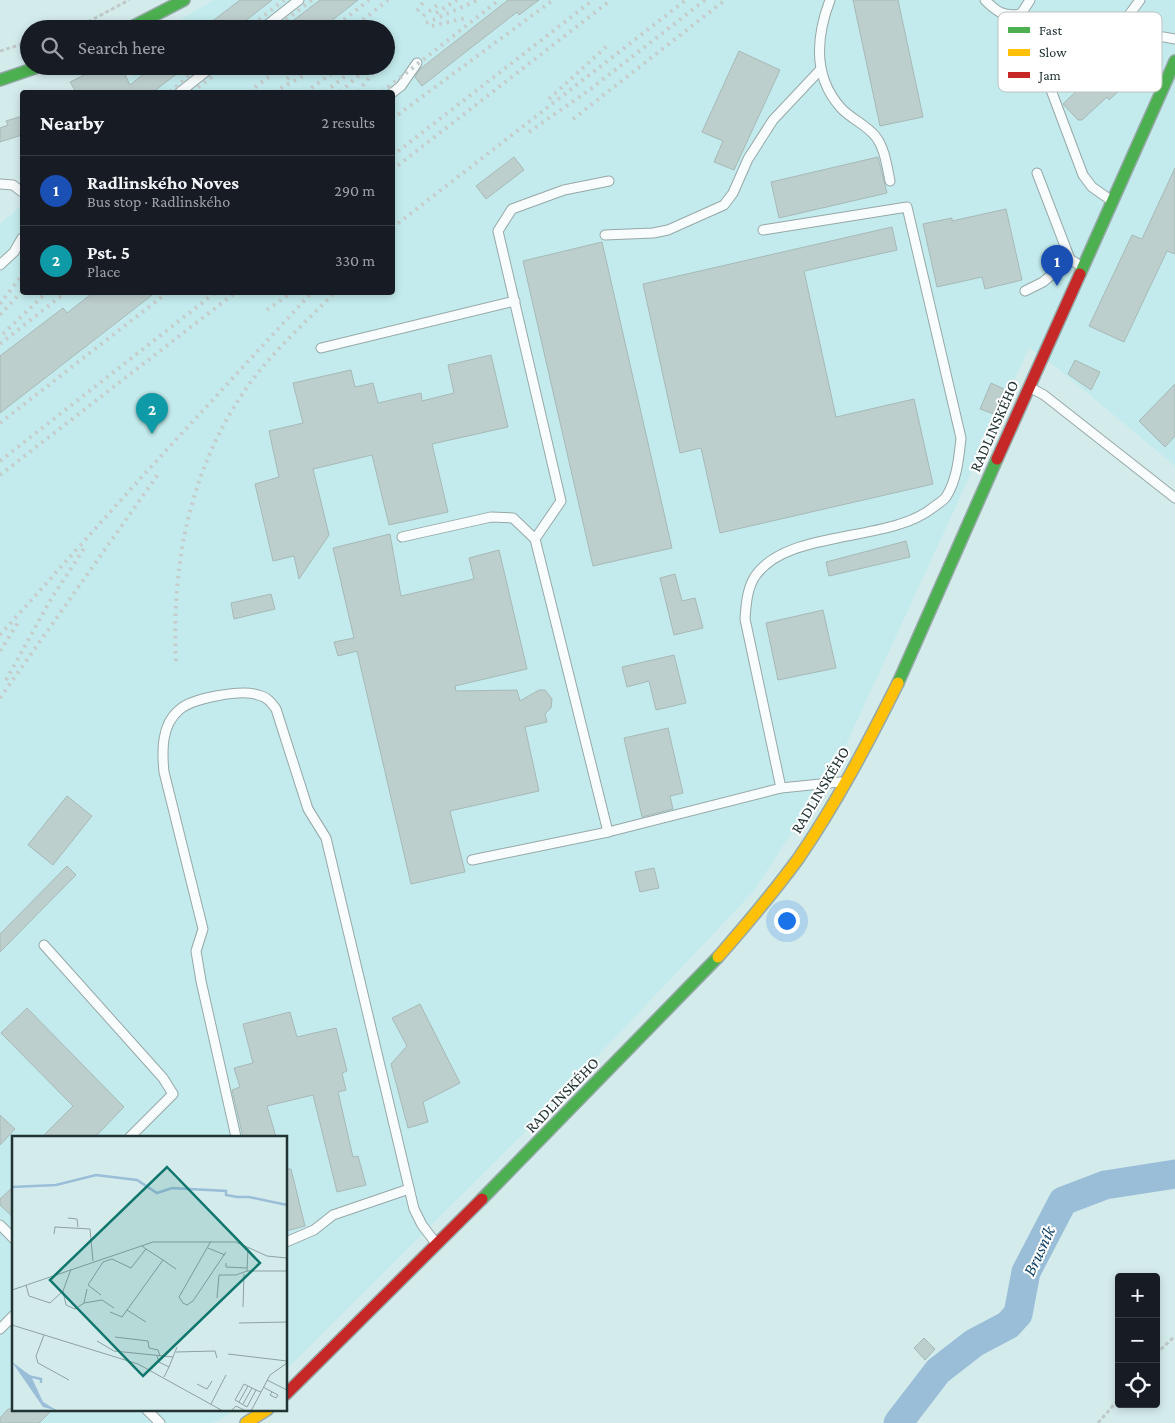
<!DOCTYPE html>
<meta charset="utf-8">
<style>
body{margin:0;font-family:"Crimson Pro",serif;background:#20242c;color:#f1f3f6}
.controls{position:absolute;right:15px;bottom:15px;display:grid;overflow:hidden;border-radius:5px;box-shadow:0 2px 8px #0003}
.controls button{width:45px;height:45px;display:grid;place-items:center;padding:0;border:0;border-bottom:1px solid #363941;background:#171b24;color:#f1f3f6;font:25px sans-serif}
.you{position:absolute;left:786px;top:920px;width:18px;height:18px;margin:-12px;border:4px solid #fff;border-radius:50%;background:#1a73e8;box-shadow:0 0 0 8px #1a73e833}
.badge{display:grid;place-items:center;width:32px;height:32px;border-radius:50%;background:#b45309;color:#fff;font-size:16px;font-weight:700}
.pin{position:absolute;translate:-50% -41px;filter:drop-shadow(0 1px 2px #0008)}
.pin::after{content:'';position:absolute;top:26px;width:18px;height:15px;background:inherit;clip-path:polygon(0 0,100% 0,50% 100%)}
.list{margin:0;padding:0;list-style:none}
h2{display:flex;justify-content:space-between;align-items:center;height:65px;margin:0;padding:0 20px;font-size:21px}
h2 small{font-size:16px;font-weight:400;color:#9ea1a6}
.list li{display:grid;grid-template-columns:32px 1fr auto;gap:15px;align-items:center;box-sizing:border-box;height:70px;padding:0 20px;border-top:1px solid #363941}
.list b{display:block;font-size:19px;white-space:nowrap}
.list p{margin:0;font-size:16px;white-space:nowrap;color:#9ea1a6}
.list em{font-size:16px;font-style:normal;color:#9ea1a6}
.icon{flex:none;width:28px;height:28px;fill:none;stroke:currentColor;stroke-width:2;stroke-linecap:round;stroke-linejoin:round}
.map{position:relative;flex:none;width:1175px;height:1423px;overflow:hidden}
.search{position:absolute;background:#171b24;box-shadow:0 2px 8px #0003;left:20px;top:20px;width:375px;height:55px;display:flex;align-items:center;gap:12px;box-sizing:border-box;padding:0 18px;border-radius:28px;color:#9ea1a6;font-size:19px}
.panel{position:absolute;background:#171b24;box-shadow:0 2px 8px #0003;left:20px;top:90px;width:375px;height:205px;border-radius:5px}
.map>svg:first-child{display:block}
.built{fill:#c3ebed}
.lines{fill:none;stroke-linecap:round;stroke-linejoin:round}
.river{stroke:#9abed8;stroke-width:29}
.building{fill:#bdcfcd;stroke:#a7b9b7}
.lane-casing{stroke:#96a8a8;stroke-width:11}
.fast-casing{stroke:#96a8a8;stroke-width:14}
.slow-casing{stroke:#96a8a8;stroke-width:14}
.jam-casing{stroke:#96a8a8;stroke-width:14}
.path{stroke:#c0c9c9;stroke-width:3;stroke-dasharray:4 2.5;stroke-linecap:butt}
.lane{stroke:#f9fcfc;stroke-width:9}
.fast{stroke:#4caf50;stroke-width:11}
.slow{stroke:#ffc107;stroke-width:11}
.jam{stroke:#c62828;stroke-width:11}
.rail{stroke:#c6cccc;stroke-width:4;stroke-dasharray:2.5 5;stroke-linecap:butt}
.labels{text-anchor:middle;dominant-baseline:central;stroke-width:4;stroke-linejoin:round;paint-order:stroke}
.street-label{font-size:16px;fill:#223334;stroke:#fff}
.water-label{font-size:18px;font-style:italic;fill:#124266;stroke:#fff}
.inset-river{fill:none;stroke:#9abed8;stroke-width:2.5}
.inset-road{fill:none;stroke:#8da1a2;stroke-width:1}
.view{fill:#0f766e;fill-opacity:0.15;stroke:#0f766e;stroke-width:2.5}
.inset-edge{fill:none;stroke:#223334;stroke-width:2.5}
.key{fill:#fff;stroke:#bdc2c2;stroke-width:1}
.key-label{font-size:14px;fill:#223334}
</style>
<div class="map">
<svg width="1175" height="1423" viewBox="0 0 1175 1423">
<rect width="100%" height="100%" fill="#d4ebec"/>
<polygon class="built" points="213,0 1175,0 1175,466 1056,367 1029,348 838,762 753,892 536,1121 286,1370 286,1137 14,1137 14,1409 238,1409 213,1423 0,1423 0,224 22,205 22,292 392,292 392,92 111,92 131,77 139,66 386,66 386,29 166,29"/>
<g class="lines">
<polyline class="river" points="898,1423 938,1371 974,1343 1008,1325 1018,1314 1026,1272 1063,1201 1105,1185 1175,1174"/>
</g>
<g class="building">
<polygon points="240,0 272,0 235,29 202,29"/>
<polygon points="320,0 358,0 321,29 282,29"/>
<polygon points="508,0 539,0 519,15 517,12 422,86 415,77 420,69"/>
<polygon points="853,0 898,0 923,117 880,126"/>
<polygon points="1097,42 1098,52 1106,52 1131,80 1109,100 1107,97 1082,120 1078,120 1063,104 1089,79 1083,73 1085,68 1084,64 1074,63"/>
<polygon points="739,51 780,70 734,170 714,162 723,141 702,132"/>
<polygon points="102,66 121,66 130,85 154,66 187,66 153,92 76,92 70,82"/>
<polygon points="22,116 22,135 0,142 0,128 8,125 6,121"/>
<polygon points="514,157 524,170 486,199 476,186"/>
<polygon points="878,157 887,193 779,218 771,182"/>
<polygon points="1175,168 1175,254 1167,251 1124,342 1089,326 1132,235 1142,239"/>
<polygon points="1006,209 1022,280 985,289 982,277 937,287 923,224 952,218 952,221"/>
<polygon points="892,227 897,250 804,271 836,417 914,399 933,484 720,533 701,448 680,453 643,284"/>
<polygon points="602,242 672,548 593,566 523,261"/>
<polygon points="94,292 156,292 0,413 0,356 63,308 67,313"/>
<polygon points="491,355 508,427 432,444 448,512 389,525 372,455 313,469 329,535 299,579 294,556 273,561 255,484 279,477 269,431 303,423 293,383 351,370 355,387 373,383 378,403 421,393 422,401 454,393 448,365"/>
<polygon points="1075,360 1100,372 1091,390 1068,374"/>
<polygon points="991,383 1004,389 994,414 980,409"/>
<polygon points="1175,384 1175,436 1165,447 1139,421"/>
<polygon points="390,534 401,596 474,579 469,558 499,550 527,669 455,686 456,691 517,690 520,701 539,690 545,690 552,699 551,708 545,714 547,722 525,727 539,791 450,811 465,872 411,884 357,651 338,656 334,642 354,638 333,548"/>
<polygon points="906,541 910,557 829,576 826,562"/>
<polygon points="675,574 682,601 695,598 703,628 674,635 660,578"/>
<polygon points="271,594 275,609 234,619 231,603"/>
<polygon points="823,610 836,668 778,680 766,623"/>
<polygon points="674,655 686,703 656,710 649,681 627,687 622,667"/>
<polygon points="668,728 683,793 670,796 673,809 642,817 624,738"/>
<polygon points="67,796 92,816 53,865 28,845"/>
<polygon points="67,866 76,875 0,952 0,934"/>
<polygon points="654,868 659,888 640,892 635,872"/>
<polygon points="420,1004 460,1083 423,1102 428,1122 408,1128 391,1064 407,1046 392,1018"/>
<polygon points="27,1008 124,1107 95,1137 42,1137 73,1106 1,1033"/>
<polygon points="290,1012 297,1037 336,1028 347,1071 342,1073 346,1090 338,1092 353,1157 358,1156 366,1185 337,1192 313,1095 267,1106 276,1137 243,1137 232,1090 240,1087 234,1068 253,1063 243,1024"/>
<polygon points="0,1115 15,1129 0,1145"/>
<polygon points="286,1169 291,1169 305,1226 286,1231"/>
<polygon points="14,1186 14,1218 0,1205 0,1199"/>
<polygon points="924,1338 935,1349 925,1360 914,1348"/>
<polygon points="8,1409 53,1409 39,1423 0,1423 0,1418"/>
</g>
<g class="lines">
<g class="lane-casing">
<g id="lane">
<path d="M830 0C816 37 813 77 841 108 851 119 867 125 876 137 885 149 887 167 890 181"/>
<path d="M985 0C997 12 1004 17 1021 14"/>
<polyline points="1030,0 1021,14 1036,61 1051,90 1083,175 1092,187 1112,201"/>
<polyline points="262,29 299,0"/>
<polyline points="1122,37 1126,19 1140,0"/>
<path d="M1102 47C1130 33 1144 33 1175 39"/>
<polyline points="1051,90 1079,68"/>
<polyline points="180,92 213,66"/>
<polyline points="392,93 401,86 417,63"/>
<polyline points="1037,173 1070,259 1082,267"/>
<polyline points="609,181 564,190 512,209 498,231 561,501 535,539 608,832 781,788"/>
<polyline points="0,184 13,185 22,192"/>
<path d="M763 230 907 207 961 438C959 457 957 480 946 497 943 501 936 505 931 509 887 543 784 529 754 578 747 590 746 605 745 619L781 788 840 782"/>
<polyline points="605,235 653,233 668,230 724,205 733,193 748,159 773,120 820,70"/>
<polyline points="0,265 14,252 22,238"/>
<polyline points="1025,291 1043,282 1070,259"/>
<polyline points="321,348 515,301"/>
<polyline points="1031,388 1044,395 1175,498"/>
<polyline points="402,537 491,517 513,518 535,539"/>
<polyline points="472,860 608,832"/>
<polyline points="44,945 163,1078 173,1094 130,1137"/>
<path d="M236 1137 201 981 196 951 203 929 164 772C162 752 161 725 179 710 192 698 242 689 258 695 267 697 271 702 276 709L308 809 326 838 414 1209 422 1225 435 1242"/>
<polyline points="0,1225 14,1239"/>
<polyline points="286,1242 314,1230 333,1215 409,1189"/>
<polyline points="0,1329 14,1315"/>
<polyline points="146,1409 160,1423"/>
</g>
</g>
<g class="fast-casing">
<g id="fast">
<polyline points="128,29 184,0"/>
<polyline points="0,80 41,66"/>
<polyline points="1080,274 1175,61"/>
<polyline points="898,683 997,459"/>
<polyline points="482,1199 718,957"/>
</g>
</g>
<g class="slow-casing">
<g id="slow">
<path d="M718 957C746 925 773 893 798 859 836 804 868 743 898 683"/>
<polyline points="246,1423 268,1409"/>
</g>
</g>
<g class="jam-casing">
<g id="jam">
<polyline points="997,459 1080,274"/>
<polyline points="286,1394 482,1199"/>
</g>
</g>
<g class="path">
<polyline points="70,29 84,24 129,0"/>
<polyline points="0,51 29,42"/>
<polyline points="1156,1354 1175,1336"/>
<polyline points="1098,1423 1119,1399"/>
</g>
<use href="#lane" class="lane"/>
<use href="#fast" class="fast"/>
<use href="#slow" class="slow"/>
<use href="#jam" class="jam"/>
<g class="rail">
<polyline points="417,11 425,0"/>
<polyline points="436,13 457,0"/>
<polyline points="423,16 440,3"/>
<polyline points="426,23 478,0"/>
<polyline points="432,26 465,18"/>
<polyline points="247,29 284,0"/>
<polyline points="274,29 312,0"/>
<polyline points="332,29 369,0"/>
<polyline points="351,29 388,0"/>
<polyline points="386,55 388,53"/>
<polyline points="287,79 303,66"/>
<polyline points="170,92 200,66"/>
<polyline points="192,92 226,66"/>
<polyline points="249,92 283,66"/>
<polyline points="274,92 321,66"/>
<polyline points="305,92 343,66"/>
<polyline points="325,92 358,66"/>
<polyline points="340,92 369,66"/>
<polyline points="358,92 378,66"/>
<polyline points="382,92 499,0"/>
<polyline points="549,99 608,45"/>
<polyline points="392,119 553,0"/>
<polyline points="573,119 725,0"/>
<polyline points="529,132 588,91 705,0"/>
<polyline points="392,156 593,0"/>
<polyline points="392,170 611,0"/>
<polyline points="392,228 686,0"/>
<polyline points="0,304 22,275"/>
<polyline points="267,310 292,292"/>
<polyline points="0,315 22,291"/>
<polyline points="3,334 47,292"/>
<polyline points="0,344 66,292"/>
<polyline points="0,423 168,292"/>
<polyline points="0,461 216,292"/>
<polyline points="0,475 236,292"/>
<polyline points="0,635 138,481 312,292"/>
<polyline points="0,651 19,621"/>
<path d="M176 661C171 565 190 470 245 390 270 354 304 324 335 292"/>
<polyline points="6,680 51,599 85,547"/>
<polyline points="0,698 159,473"/>
</g>
</g>
<g class="labels">
<g class="street-label">
<text transform="translate(994 426) rotate(-66)">RADLINSKÉHO</text>
<text transform="translate(820 790) rotate(-59)">RADLINSKÉHO</text>
<text transform="translate(562 1095) rotate(-46)">RADLINSKÉHO</text>
</g>
<g class="water-label">
<text transform="translate(1039 1251) rotate(-65)">Brusník</text>
</g>
</g>
<g transform="translate(12 1136)">
<rect width="275" height="275" fill="#d4ebec"/>
<path d="M0 226 19 240 31 266 46 275 31 271Z" fill="#9abed8"/>
<path class="inset-river" d="M0 51 44 49 84 39 125 44 145 57 160 52 214 55V59L225 61H237L275 69M16 240 29 243V247"/>
<path class="inset-road" d="M56 82 65 83 66 91M42 98 43 91 78 93 81 125M199 105 167 161 171 167 175 169 181 165 214 116M196 112 213 119M236 112 235 135H275M151 124 164 133M214 127V131L235 132M14 149 17 160 38 167 51 155 59 133M0 154 141 106H224L255 120 275 122M51 155 54 169 63 173 72 167 75 153M89 159 76 149 91 126 100 123 119 132 134 113 130 110M205 162 207 139H224L235 135M72 167 90 164 102 172M231 171 232 138M115 174 134 186M98 176 110 181 151 124 134 113M227 187 275 186M0 189 126 228 211 275M32 199 24 220 26 227 57 244M103 201 136 205 137 212 146 214 148 220M85 205 102 215 161 221M164 216 203 215 205 222M216 218 275 225M145 220 147 226 157 231 152 241M157 231 165 211M255 244 275 254M185 248 195 253 200 245M251 251 266 259 264 262 258 259 260 256M244 254 235 271 223 264 232 248 244 254 249 256M227 266 236 250M199 268 214 239M231 268 240 252M219 275 224 270 234 275M239 275 258 239 275 227"/>
<path class="view" d="M155 31 248 127 131 240 38 144Z"/>
<rect width="275" height="275" class="inset-edge"/>
</g>
<rect x="998" y="12" width="164" height="80" rx="8" class="key"/>
<rect x="1008" y="27" width="22" height="6" fill="#4caf50"/>
<rect x="1008" y="49" width="22" height="7" fill="#ffc107"/>
<rect x="1008" y="72" width="22" height="6" fill="#c62828"/>
<g class="key-label">
<text x="1039" y="35">Fast</text>
<text x="1039" y="57">Slow</text>
<text x="1039" y="80">Jam</text>
</g>
</svg>
<div class="controls">
<button>+</button>
<button>−</button>
<button><svg class="icon" aria-label="locate" viewBox="0 0 24 24"><circle cx="12" cy="12" r="6"/><path d="M12 2v4M12 18v4M2 12h4M18 12h4"/></svg></button>
</div>
<div class="you"></div>
<div class="pin badge" style="left:1057px;top:286px;background:#1a4fb4">1</div>
<div class="pin badge" style="left:152px;top:434px;background:#0f9aa8">2</div>
<div class="search"><svg class="icon" aria-label="search" viewBox="0 0 24 24"><circle cx="10" cy="10" r="6"/><path d="M15 15l6 6"/></svg>Search here</div>
<section class="panel">
<h2>Nearby<small>2 results</small></h2>
<ul class="list">
<li><span class="badge" style="background:#1a4fb4">1</span><div><b>Radlinského Noves</b><p>Bus stop · Radlinského</p></div><em>290 m</em></li>
<li><span class="badge" style="background:#0f9aa8">2</span><div><b>Pst. 5</b><p>Place</p></div><em>330 m</em></li>
</ul>
</section>
</div>
